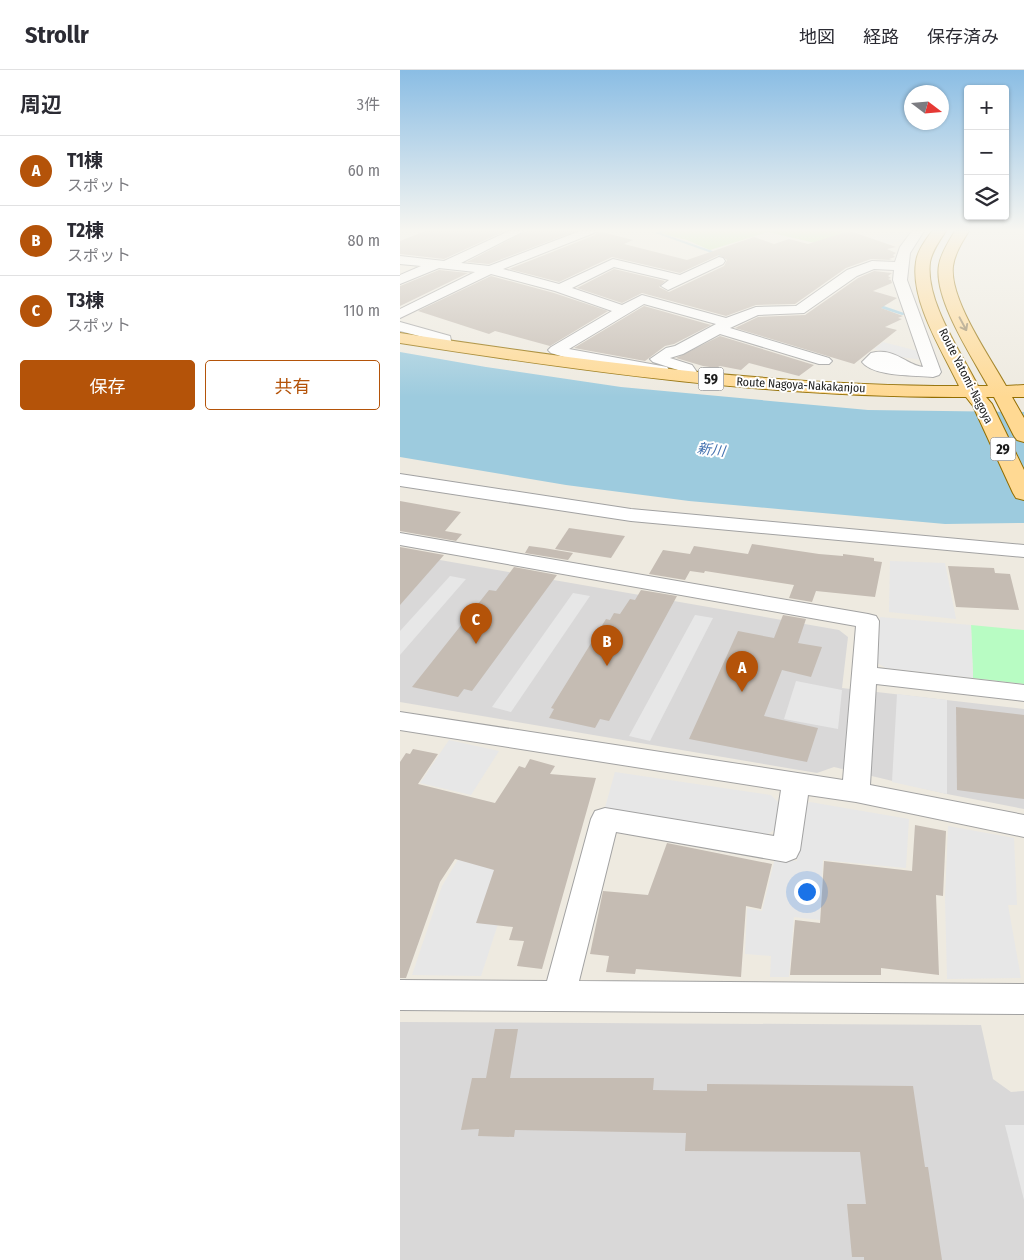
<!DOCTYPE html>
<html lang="ja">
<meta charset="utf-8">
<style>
body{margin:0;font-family:"Fira Sans Condensed","Noto Sans JP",sans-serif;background:#f2f2f3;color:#2b2b33}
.controls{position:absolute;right:15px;top:15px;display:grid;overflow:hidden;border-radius:5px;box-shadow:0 1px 4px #0004}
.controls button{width:45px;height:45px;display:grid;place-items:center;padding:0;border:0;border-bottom:1px solid #e1e1e2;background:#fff;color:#2b2b33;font:25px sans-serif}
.compass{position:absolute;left:504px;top:15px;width:45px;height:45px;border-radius:50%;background:#fff;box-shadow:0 1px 4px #0004;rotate:106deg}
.you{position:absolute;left:406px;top:821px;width:18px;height:18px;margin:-12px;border:4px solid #fff;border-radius:50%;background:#1a73e8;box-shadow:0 0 0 8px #1a73e833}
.badge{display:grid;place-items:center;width:32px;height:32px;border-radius:50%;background:#b45309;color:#fff;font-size:16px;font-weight:700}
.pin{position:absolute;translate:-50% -41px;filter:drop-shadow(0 1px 2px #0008)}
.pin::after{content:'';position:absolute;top:26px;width:18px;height:15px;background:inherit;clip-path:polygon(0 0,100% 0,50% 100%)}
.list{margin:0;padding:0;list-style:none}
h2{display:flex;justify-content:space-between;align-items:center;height:65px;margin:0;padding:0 20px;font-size:21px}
h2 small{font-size:16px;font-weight:400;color:#7c7c81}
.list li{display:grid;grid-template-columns:32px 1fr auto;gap:15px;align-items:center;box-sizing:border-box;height:70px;padding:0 20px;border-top:1px solid #e1e1e2}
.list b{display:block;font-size:19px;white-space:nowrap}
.list p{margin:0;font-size:16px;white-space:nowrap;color:#7c7c81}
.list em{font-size:16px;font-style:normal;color:#7c7c81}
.actions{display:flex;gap:10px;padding:15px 20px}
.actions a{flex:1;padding:11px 0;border:1px solid #b45309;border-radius:5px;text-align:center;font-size:18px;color:#b45309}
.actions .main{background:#b45309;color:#fff}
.icon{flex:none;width:28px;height:28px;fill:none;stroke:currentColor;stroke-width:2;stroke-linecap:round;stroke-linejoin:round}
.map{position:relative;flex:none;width:624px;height:1190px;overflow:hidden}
header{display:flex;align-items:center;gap:30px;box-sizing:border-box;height:70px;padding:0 25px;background:#fff;border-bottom:1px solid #e1e1e2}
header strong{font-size:24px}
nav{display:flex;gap:28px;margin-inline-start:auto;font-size:18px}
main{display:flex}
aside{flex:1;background:#fff}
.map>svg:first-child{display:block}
.residential{fill:#d9d8d8}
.grass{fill:#c1eca2}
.park{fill:#b8fcc3}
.parking{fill:#e7e7e7}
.water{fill:#9dcbde}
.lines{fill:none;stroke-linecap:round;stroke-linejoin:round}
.stream{fill:#9dcbde;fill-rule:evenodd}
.building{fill:#c5bcb3}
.minor-casing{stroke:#a2a2a2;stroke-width:2}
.primary-casing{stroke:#926d00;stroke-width:2}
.minor{fill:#fff;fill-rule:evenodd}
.primary{fill:#ffd993;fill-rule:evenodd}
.oneway{stroke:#98845d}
.labels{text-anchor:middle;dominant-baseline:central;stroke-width:4;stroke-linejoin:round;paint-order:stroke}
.far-street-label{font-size:12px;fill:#1b1b1b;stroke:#fff}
.shield{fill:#fff;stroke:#5f5f5f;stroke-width:1}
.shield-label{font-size:14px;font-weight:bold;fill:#1b1b1b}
.far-water-label{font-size:14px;font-style:italic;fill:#4371af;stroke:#fff}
</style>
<header>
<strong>Strollr</strong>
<nav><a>地図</a><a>経路</a><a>保存済み</a></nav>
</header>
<main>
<aside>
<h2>周辺<small>3件</small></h2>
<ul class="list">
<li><span class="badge">A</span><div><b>T1棟</b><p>スポット</p></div><em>60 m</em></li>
<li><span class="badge">B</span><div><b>T2棟</b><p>スポット</p></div><em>80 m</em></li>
<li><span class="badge">C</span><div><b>T3棟</b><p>スポット</p></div><em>110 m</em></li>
</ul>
<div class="actions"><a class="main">保存</a><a>共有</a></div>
</aside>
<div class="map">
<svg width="624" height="1190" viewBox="0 0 624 1190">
<rect width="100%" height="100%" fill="#eeeae0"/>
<g class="residential">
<polygon points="0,483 439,560 448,567 442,618 624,639 624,739 547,724 434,697 417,703 0,632"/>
<polygon points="0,952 581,955 593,1009 611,1022 624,1021 624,1190 0,1190"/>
</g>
<polygon class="grass" points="262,161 447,161 441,163 463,170 415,173 368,162 310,180 287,170 258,163"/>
<polygon class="park" points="571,555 624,560 624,614 573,608"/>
<g class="parking">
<polygon points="491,161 513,161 508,168 456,186 436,179"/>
<polygon points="483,272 522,282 523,290 487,285 489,283 474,279"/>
<polygon points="490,491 545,493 556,549 489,542"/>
<polygon points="50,506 66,509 0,585 0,561"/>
<polygon points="173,523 190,526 111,642 92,637"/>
<polygon points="295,545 313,548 250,671 229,666"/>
<polygon points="480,547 571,555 573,608 486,598 477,593"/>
<polygon points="396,611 442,620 438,659 384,649"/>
<polygon points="497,624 547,630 547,724 492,712"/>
<polygon points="49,670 99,681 71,725 20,713"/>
<polygon points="215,702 371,725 381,735 378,758 357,770 204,741"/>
<polygon points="410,732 509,749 506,798 423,790 420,850 394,847 389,907 370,907 371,886 345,884 347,838 362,841 375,788 397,791 399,737"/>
<polygon points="548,756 614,768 617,835 608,835 621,908 547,909 545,828"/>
<polygon points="65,778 118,793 81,906 12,905 42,816"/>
<polygon points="605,1055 624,1055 624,1130"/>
</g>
<polygon class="water" points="0,282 86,297 221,317 468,340 624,342 624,453 545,454 289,431 166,415 0,387"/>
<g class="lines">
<g class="stream">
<polygon points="260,161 265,161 261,163 324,185 320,186 255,163"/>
<polygon points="471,233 475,233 507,244 502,245 471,235"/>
</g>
</g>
<g class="building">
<polygon points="25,161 105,161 44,189 0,184 0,171"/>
<polygon points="126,161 176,161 89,194 67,192"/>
<polygon points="198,161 233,170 224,174 287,190 354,167 374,174 389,169 408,174 450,161 496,177 487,179 496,183 493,185 495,187 489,189 492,190 471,189 446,198 395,234 356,235 326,246 242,223 222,233 177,218 214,199 265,211 259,217 269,222 324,196 327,190 319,185 280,203 212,187 159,212 109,199 195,165"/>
<polygon points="39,200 68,203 0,236 0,216"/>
<polygon points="474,201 492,203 488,206 491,208 488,209 491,210 492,213 473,221 497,228 481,238 503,246 498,248 502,249 485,257 497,260 454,294 335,258 358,247 405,245 458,208"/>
<polygon points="91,206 154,223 208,241 150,276 95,261 89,264 18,241"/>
<polygon points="244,236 311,255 274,274 265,276 245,291 174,278"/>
<polygon points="320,266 414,295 399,306 349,293 341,300 320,296 316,298 303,296 276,288"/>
<polygon points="0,431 61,442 45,461 62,464 56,471 0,461"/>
<polygon points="169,458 225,466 211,488 155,479"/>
<polygon points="352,474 419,484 443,486 443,484 474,488 474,491 482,492 475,527 416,521 412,532 389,528 394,515 305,501 304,503 290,501 285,510 249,504 263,480 290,484 294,476 348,484"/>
<polygon points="129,476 144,478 173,483 168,490 125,483"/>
<polygon points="0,477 44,485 0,535"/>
<polygon points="548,496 594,498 595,503 610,504 619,540 556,537"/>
<polygon points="114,497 157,505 72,621 64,619 58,627 12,617 89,520 96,521"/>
<polygon points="241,520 277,526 209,651 200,649 195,658 149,648 154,639 151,638 206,549 210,550 214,543 220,544 230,529 235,530"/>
<polygon points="383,545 406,549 398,573 422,577 411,607 382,600 364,646 418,658 407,692 289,669 338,561 374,568"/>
<polygon points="556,637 624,645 624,729 557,720"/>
<polygon points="13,679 38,684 18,714 95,733 119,696 125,698 130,689 155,696 150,704 196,708 142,899 117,896 124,871 109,870 113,857 76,853 94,800 55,789 40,812 6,908 0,908 0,692 6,683 10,684"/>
<polygon points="515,755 546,761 543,826 536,825 539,905 481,898 481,905 390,905 395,850 420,853 424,791 512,801"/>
<polygon points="267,773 372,794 361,839 346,836 341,907 236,899 235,904 206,902 209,886 190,884 203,821 248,825"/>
<polygon points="95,959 118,959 110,1008 254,1008 253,1020 307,1021 307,1014 513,1016 525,1097 528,1097 542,1190 464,1190 464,1187 452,1187 447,1134 466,1134 460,1082 285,1081 286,1063 115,1060 114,1067 78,1066 79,1059 61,1060 72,1008 86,1008"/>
</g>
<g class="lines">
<g class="minor-casing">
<g id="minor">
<path d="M109 161H124L61 193 89 196 180 161H196L194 163 103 199 159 214 213 189 280 205 319 187 323 188 325 191 323 194 268 220 261 216 269 210 214 197 172 218 222 235 242 225 326 248 356 237 396 236 447 200 472 191 495 192 500 177 512 161H524L510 183 507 210 541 302 539 305 533 307C516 305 473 307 462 292L471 283C495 277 506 295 523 297L493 210 494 200 474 199 457 206 404 243 358 245 330 258 429 288 432 291 429 294H419L320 264 283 284 270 288 292 295 301 308 299 311H287L281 301 253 292 250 289 266 278 275 276 316 254 244 234 169 279 267 297 269 300 267 303 261 305 177 291 151 283 148 280 151 277 212 241 155 221 91 204 0 248V239L75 202 39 198 0 214V205L21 196 0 194V186L44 191Z"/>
<polygon points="0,252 50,266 52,275 50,278 40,278 38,271 0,261"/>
<polygon points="0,404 231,439 624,475 624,487 231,451 0,416"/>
<polygon points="0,463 468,544 476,546 479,551 477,598 624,615 624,631 476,614 470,715 624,745 624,767 456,732 408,725 400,780 396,788 386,792 216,762 179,911 624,914 624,944 0,940 0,910 147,911 191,749 195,741 205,738 374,766 381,720 0,660 0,642 443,710 456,556 0,475"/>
</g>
</g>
<g class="primary-casing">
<path id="primary" d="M532 161H546C540 170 532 181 530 192 525 231 561 282 578 316H588C572 287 533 228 539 195 541 183 549 171 555 161H569C562 172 555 183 553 196 549 229 590 287 606 316L624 315V327H612L624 348V372L617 370 614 366 594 327H586L592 334 624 400V430L616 428 613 423 573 336 566 327C375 328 188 302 0 273V263C186 291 371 316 559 316 543 282 510 231 516 192 517 181 526 170 532 161Z"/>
</g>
<use href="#minor" class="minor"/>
<use href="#primary" class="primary"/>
</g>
<defs><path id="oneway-shaft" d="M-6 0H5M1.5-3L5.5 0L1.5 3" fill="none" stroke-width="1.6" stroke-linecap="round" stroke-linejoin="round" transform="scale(1.25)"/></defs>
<use class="oneway" href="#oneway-shaft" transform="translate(563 254) rotate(62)"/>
<linearGradient id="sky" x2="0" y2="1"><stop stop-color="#8abde4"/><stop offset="0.49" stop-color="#f7f6f1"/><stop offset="1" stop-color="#f7f6f1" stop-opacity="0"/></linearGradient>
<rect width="624" height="327" fill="url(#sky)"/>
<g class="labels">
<g class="far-street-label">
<text transform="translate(566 306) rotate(63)">Route Yatomi-Nagoya</text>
<text transform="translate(401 315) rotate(3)">Route Nagoya-Nakakanjou</text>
</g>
<g class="shield">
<rect x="298.5" y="297.5" width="25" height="23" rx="4"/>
<rect x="590.5" y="367.5" width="25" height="23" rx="4"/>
</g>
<g class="shield-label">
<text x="311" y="309">59</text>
<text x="603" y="379">29</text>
</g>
<g class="far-water-label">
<text transform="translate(311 380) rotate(7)">新川</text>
</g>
</g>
</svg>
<div class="controls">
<button>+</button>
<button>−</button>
<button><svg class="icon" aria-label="layers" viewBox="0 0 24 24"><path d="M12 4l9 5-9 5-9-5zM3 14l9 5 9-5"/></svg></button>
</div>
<svg class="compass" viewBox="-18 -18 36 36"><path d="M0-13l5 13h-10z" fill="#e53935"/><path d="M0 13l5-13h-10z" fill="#7c7c81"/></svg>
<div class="you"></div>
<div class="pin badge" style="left:342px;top:622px">A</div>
<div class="pin badge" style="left:207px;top:596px">B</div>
<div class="pin badge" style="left:76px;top:574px">C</div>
</div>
</main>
